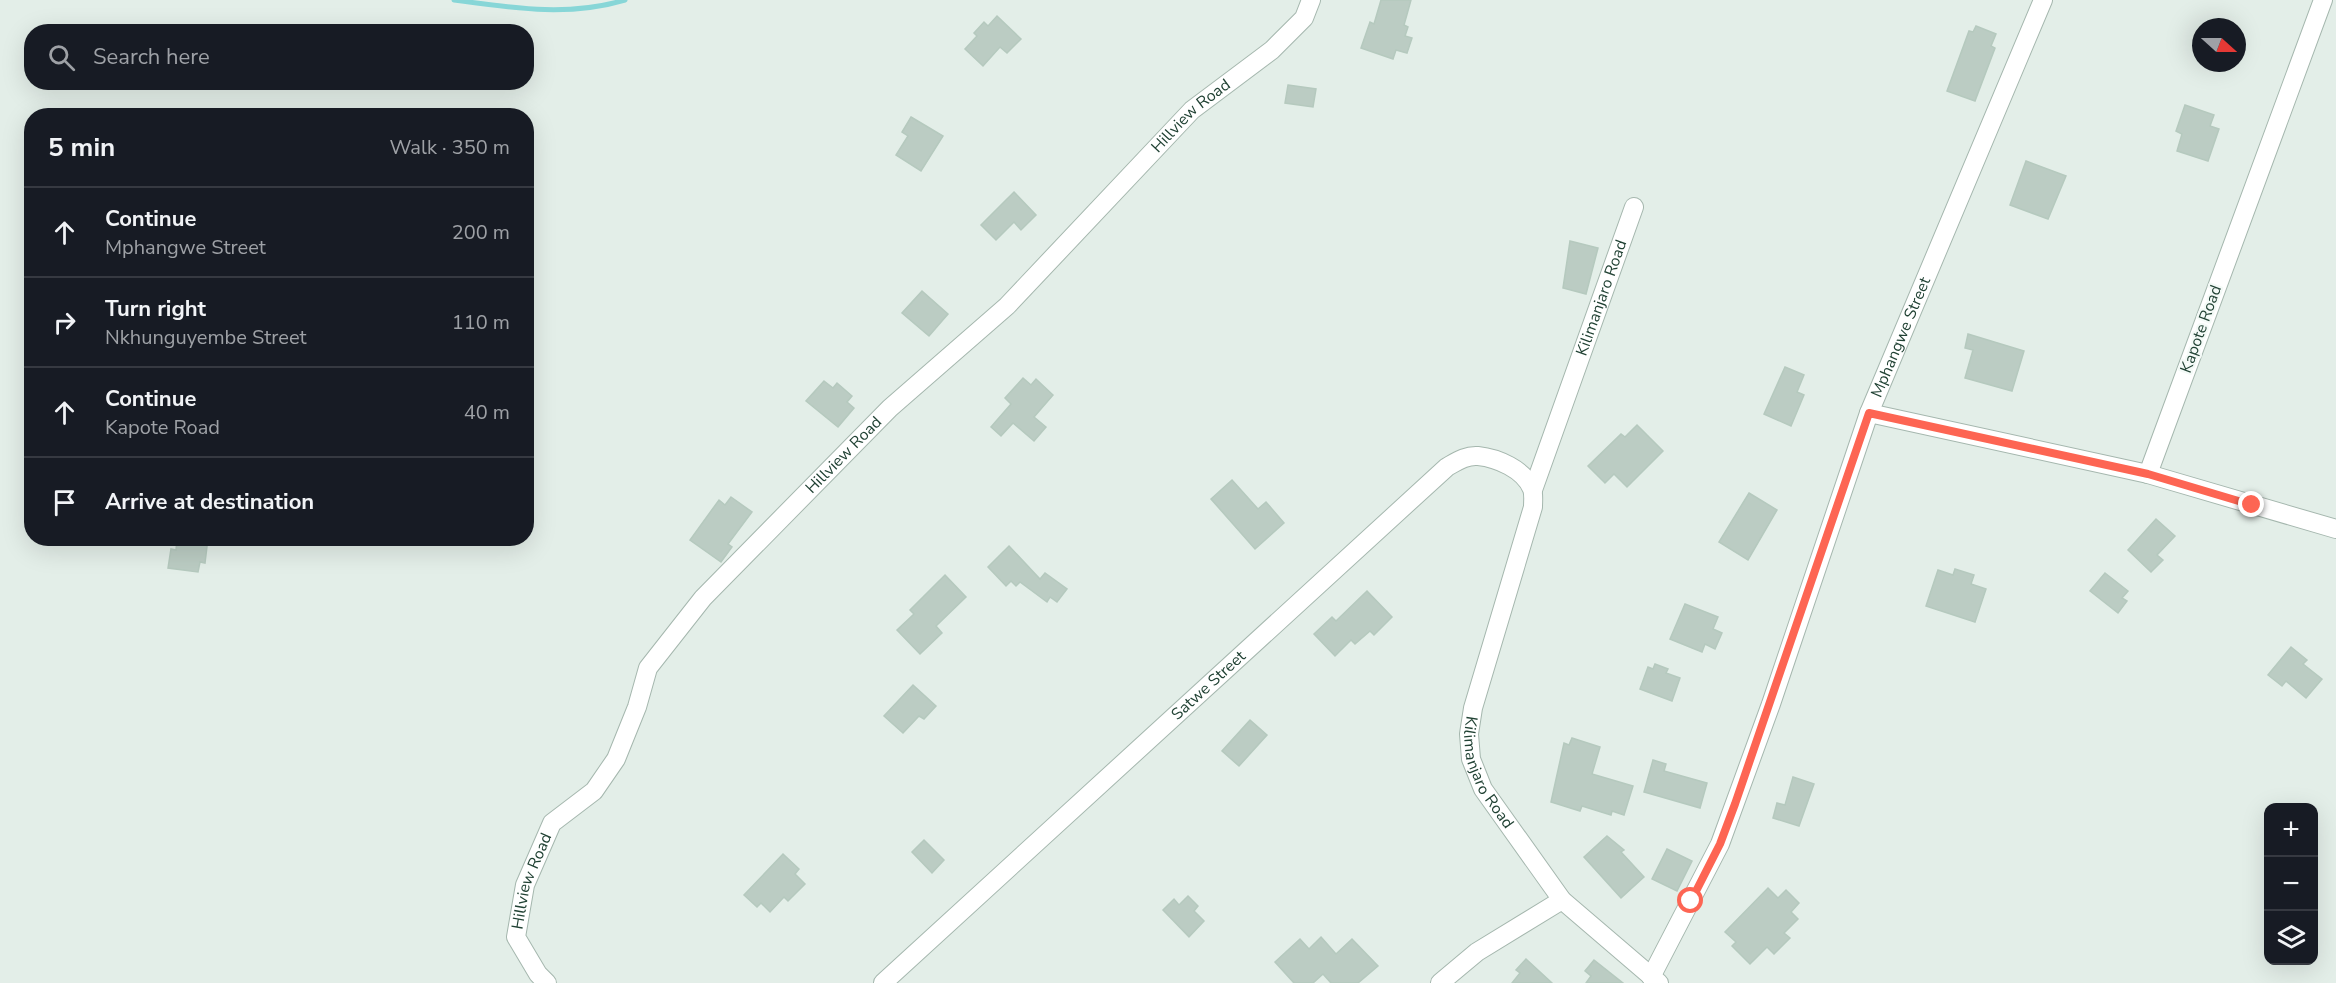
<!DOCTYPE html>
<meta charset="utf-8">
<style>
body{margin:0;font-family:"Nunito Sans",sans-serif;background:#20242c;color:#f1f3f6}
.controls{position:absolute;right:18px;bottom:18px;display:grid;overflow:hidden;border-radius:12px;box-shadow:0 6px 24px #0002}
.controls button{width:54px;height:54px;display:grid;place-items:center;padding:0;border:0;border-bottom:2px solid #363941;background:#171b24;color:#f1f3f6;font:30px sans-serif}
.compass{position:absolute;left:2192px;top:18px;width:54px;height:54px;border-radius:50%;background:#171b24;box-shadow:0 6px 24px #0002;rotate:111deg}
.stop{position:absolute;width:18px;height:18px;margin:-14px;border:4px solid #fd6553;border-radius:50%;background:#fff}
.stop.end{background:#fd6553;border-color:#fff;box-shadow:0 2px 6px #0008}
.list{margin:0;padding:0;list-style:none}
h2{display:flex;justify-content:space-between;align-items:center;height:78px;margin:0;padding:0 24px;font-size:26px}
h2 small{font-size:20px;font-weight:400;color:#9ea1a6}
.list li{display:grid;grid-template-columns:39px 1fr auto;gap:18px;align-items:center;box-sizing:border-box;height:90px;padding:0 24px;border-top:2px solid #363941}
.list b{display:block;font-size:22px;white-space:nowrap}
.list p{margin:0;font-size:20px;white-space:nowrap;color:#9ea1a6}
.list em{font-size:20px;font-style:normal;color:#9ea1a6}
.icon{flex:none;width:33px;height:33px;fill:none;stroke:currentColor;stroke-width:2;stroke-linecap:round;stroke-linejoin:round}
.map{position:relative;flex:none;width:2336px;height:983px;overflow:hidden}
.search{position:absolute;background:#171b24;box-shadow:0 6px 24px #0002;left:24px;top:24px;width:510px;height:66px;display:flex;align-items:center;gap:15px;box-sizing:border-box;padding:0 21px;border-radius:24px;color:#9ea1a6;font-size:22px}
.panel{position:absolute;background:#171b24;box-shadow:0 6px 24px #0002;left:24px;top:108px;width:510px;height:438px;border-radius:24px}
.map>svg:first-child{display:block}
.lines{fill:none;stroke-linecap:round;stroke-linejoin:round}
.stream{stroke:#87d6d7;stroke-width:5}
.building{fill:#bbccc3;stroke:#b5c9be;stroke-width:1.5}
.street-casing{stroke:#a5b7ae;stroke-width:20}
.street{stroke:#fff;stroke-width:18}
.route{stroke:#fd6553;stroke-width:8}
.labels{text-anchor:middle;dominant-baseline:central;stroke-width:4.5;stroke-linejoin:round;paint-order:stroke}
.street-label{font-size:16px;fill:#214234;stroke:#f4faf7}
</style>
<div class="map">
<svg width="2336" height="983" viewBox="0 0 2336 983">
<rect width="100%" height="100%" fill="#e3eee8"/>
<g class="lines">
<path class="stream" d="M454 0C513 8 568 17 625 0"/>
</g>
<g class="building">
<polygon points="1381,0 1411,0 1404,25 1408,27 1405,36 1412,38 1407,53 1396,50 1393,59 1361,48 1370,22 1374,24"/>
<polygon points="997,16 1021,39 1007,53 1000,47 983,66 965,49 977,36 974,33 984,22 988,26"/>
<polygon points="1976,26 1996,34 1991,46 1995,48 1975,101 1947,91 1969,31 1973,32"/>
<polygon points="1288,85 1316,89 1313,107 1285,103"/>
<polygon points="2185,105 2214,115 2210,126 2219,129 2208,161 2177,151 2182,134 2176,131"/>
<polygon points="911,117 943,136 921,171 896,155 908,136 902,132"/>
<polygon points="2026,161 2066,176 2048,219 2010,205"/>
<polygon points="1014,192 1036,215 1021,230 1014,222 996,240 981,225"/>
<polygon points="1570,241 1598,248 1586,294 1563,288"/>
<polygon points="922,291 948,314 929,336 902,313"/>
<polygon points="1968,334 2024,351 2012,391 1965,378 1973,350 1965,348"/>
<polygon points="1785,367 1804,375 1797,392 1804,395 1791,426 1764,414"/>
<polygon points="1023,378 1031,385 1036,379 1053,395 1034,417 1046,427 1034,441 1013,423 1001,436 991,427 1011,404 1005,398"/>
<polygon points="824,381 833,388 837,383 852,396 847,402 854,408 838,427 806,401"/>
<polygon points="1637,425 1663,451 1627,487 1614,474 1605,483 1588,466 1621,434 1625,437"/>
<polygon points="1232,480 1258,509 1266,502 1284,523 1255,549 1211,499"/>
<polygon points="1749,493 1777,510 1748,560 1719,542"/>
<polygon points="731,497 752,512 728,544 732,547 721,562 690,540 719,500 725,505"/>
<polygon points="2156,519 2175,536 2157,555 2163,560 2151,572 2128,550"/>
<polygon points="177,538 208,538 205,563 200,562 198,572 168,568 171,549 176,550"/>
<polygon points="1009,546 1040,579 1045,573 1067,589 1057,602 1050,597 1047,602 1020,582 1016,586 1011,581 1006,586 988,567"/>
<polygon points="1955,569 1974,575 1971,584 1986,589 1975,622 1926,606 1938,570 1953,575"/>
<polygon points="2105,573 2128,591 2122,598 2127,601 2118,613 2090,591"/>
<polygon points="945,575 966,597 936,626 942,633 920,654 897,630 914,614 910,610"/>
<polygon points="1367,591 1392,617 1374,635 1370,631 1355,644 1351,640 1335,656 1314,634 1332,617 1336,621"/>
<polygon points="1685,604 1718,617 1713,629 1722,633 1715,649 1705,644 1702,652 1670,639"/>
<polygon points="2291,647 2307,660 2303,664 2322,679 2306,698 2286,681 2282,686 2268,675"/>
<polygon points="1655,664 1668,669 1666,673 1680,678 1672,701 1640,689 1648,667 1653,669"/>
<polygon points="913,685 936,706 924,719 919,716 903,733 884,716"/>
<polygon points="1250,720 1267,735 1239,766 1222,751"/>
<polygon points="1572,738 1600,747 1592,774 1633,786 1624,815 1612,811 1611,815 1582,806 1580,811 1551,802 1564,743 1569,745"/>
<polygon points="1653,760 1666,764 1664,771 1707,783 1700,808 1644,792"/>
<polygon points="1793,777 1814,784 1799,826 1773,818 1777,803 1785,805"/>
<polygon points="1607,836 1624,850 1621,852 1644,877 1621,898 1584,857"/>
<polygon points="924,840 944,860 932,873 912,852"/>
<polygon points="1667,849 1692,861 1677,891 1652,879"/>
<polygon points="783,854 799,869 795,874 805,884 788,901 784,897 770,912 761,903 757,907 744,895"/>
<polygon points="1768,888 1778,898 1786,890 1799,903 1791,912 1798,919 1784,933 1790,938 1774,954 1767,947 1750,964 1732,946 1736,942 1725,932"/>
<polygon points="1188,896 1198,906 1194,911 1204,921 1189,937 1163,910 1174,899 1179,905"/>
<polygon points="1321,937 1336,954 1352,939 1378,966 1358,983 1331,983 1323,974 1313,983 1294,983 1275,962 1300,939 1309,949"/>
<polygon points="1526,959 1552,983 1512,983 1520,973 1516,970"/>
<polygon points="1594,960 1623,983 1586,983 1591,976 1585,971"/>
</g>
<g class="lines">
<g class="street-casing">
<g id="street">
<polyline points="2323,0 2148,474 2336,529"/>
<polyline points="1869,413 2148,474"/>
<path id="s1" d="M1533 490 1634 207"/>
<path id="s2" d="M1651 977 1720 844 1771 704 1869 413 2043 0"/>
<path id="s3" d="M547 983 538 974 516 937 525 885 552 823 594 791 616 759 637 707 648 668 703 598 890 408 1007 306 1192 110 1272 50 1304 18 1311 0"/>
<path id="s4" d="M883 983 1447 467C1456 462 1466 455 1478 456 1497 458 1524 469 1532 489 1534 494 1533 501 1533 507L1473 708 1469 734 1471 759 1483 789 1562 900 1659 983"/>
<polyline points="1440,983 1477,952 1562,900"/>
</g>
</g>
<use href="#street" class="street"/>
</g>
<g class="lines">
<polyline class="route" points="1691,901 1720,844 1735,804 1869,413 2148,474 2252,505"/>
</g>
<g class="labels">
<g class="street-label">
<text stroke="none"><textPath href="#s3" startOffset="1140">Hillview Road</textPath></text>
<text stroke="none"><textPath href="#s1" startOffset="204">Kilimanjaro Road</textPath></text>
<text transform="translate(2201 329) rotate(-70)">Kapote Road</text>
<text stroke="none"><textPath href="#s2" startOffset="688">Mphangwe Street</textPath></text>
<text stroke="none"><textPath href="#s3" startOffset="654">Hillview Road</textPath></text>
<text stroke="none"><textPath href="#s4" startOffset="441">Satwe Street</textPath></text>
<text stroke="none"><textPath href="#s4" startOffset="1161">Kilimanjaro Road</textPath></text>
<text stroke="none"><textPath href="#s3" startOffset="114">Hillview Road</textPath></text>
</g>
</g>
</svg>
<div class="controls">
<button>+</button>
<button>−</button>
<button><svg class="icon" aria-label="layers" viewBox="0 0 24 24"><path d="M12 4l9 5-9 5-9-5zM3 14l9 5 9-5"/></svg></button>
</div>
<svg class="compass" viewBox="-18 -18 36 36"><path d="M0-13l5 13h-10z" fill="#e53935"/><path d="M0 13l5-13h-10z" fill="#9ea1a6"/></svg>
<div class="stop" style="left:1691px;top:901px"></div>
<div class="stop end" style="left:2252px;top:505px"></div>
<div class="search"><svg class="icon" aria-label="search" viewBox="0 0 24 24"><circle cx="10" cy="10" r="6"/><path d="M15 15l6 6"/></svg>Search here</div>
<section class="panel">
<h2>5 min<small>Walk · 350 m</small></h2>
<ul class="list">
<li><svg class="icon" aria-label="ahead" viewBox="0 0 24 24"><path d="M12 20V5M6 11l6-6 6 6"/></svg><div><b>Continue</b><p>Mphangwe Street</p></div><em>200 m</em></li>
<li><svg class="icon" aria-label="right" viewBox="0 0 24 24"><path d="M7 20v-9h11M14 6l5 5-5 5"/></svg><div><b>Turn right</b><p>Nkhunguyembe Street</p></div><em>110 m</em></li>
<li><svg class="icon" aria-label="ahead" viewBox="0 0 24 24"><path d="M12 20V5M6 11l6-6 6 6"/></svg><div><b>Continue</b><p>Kapote Road</p></div><em>40 m</em></li>
<li><svg class="icon" aria-label="arrive" viewBox="0 0 24 24"><path d="M6 21V4h12l-3 4 3 4H6"/></svg><div><b>Arrive at destination</b></div></li>
</ul>
</section>
</div>
